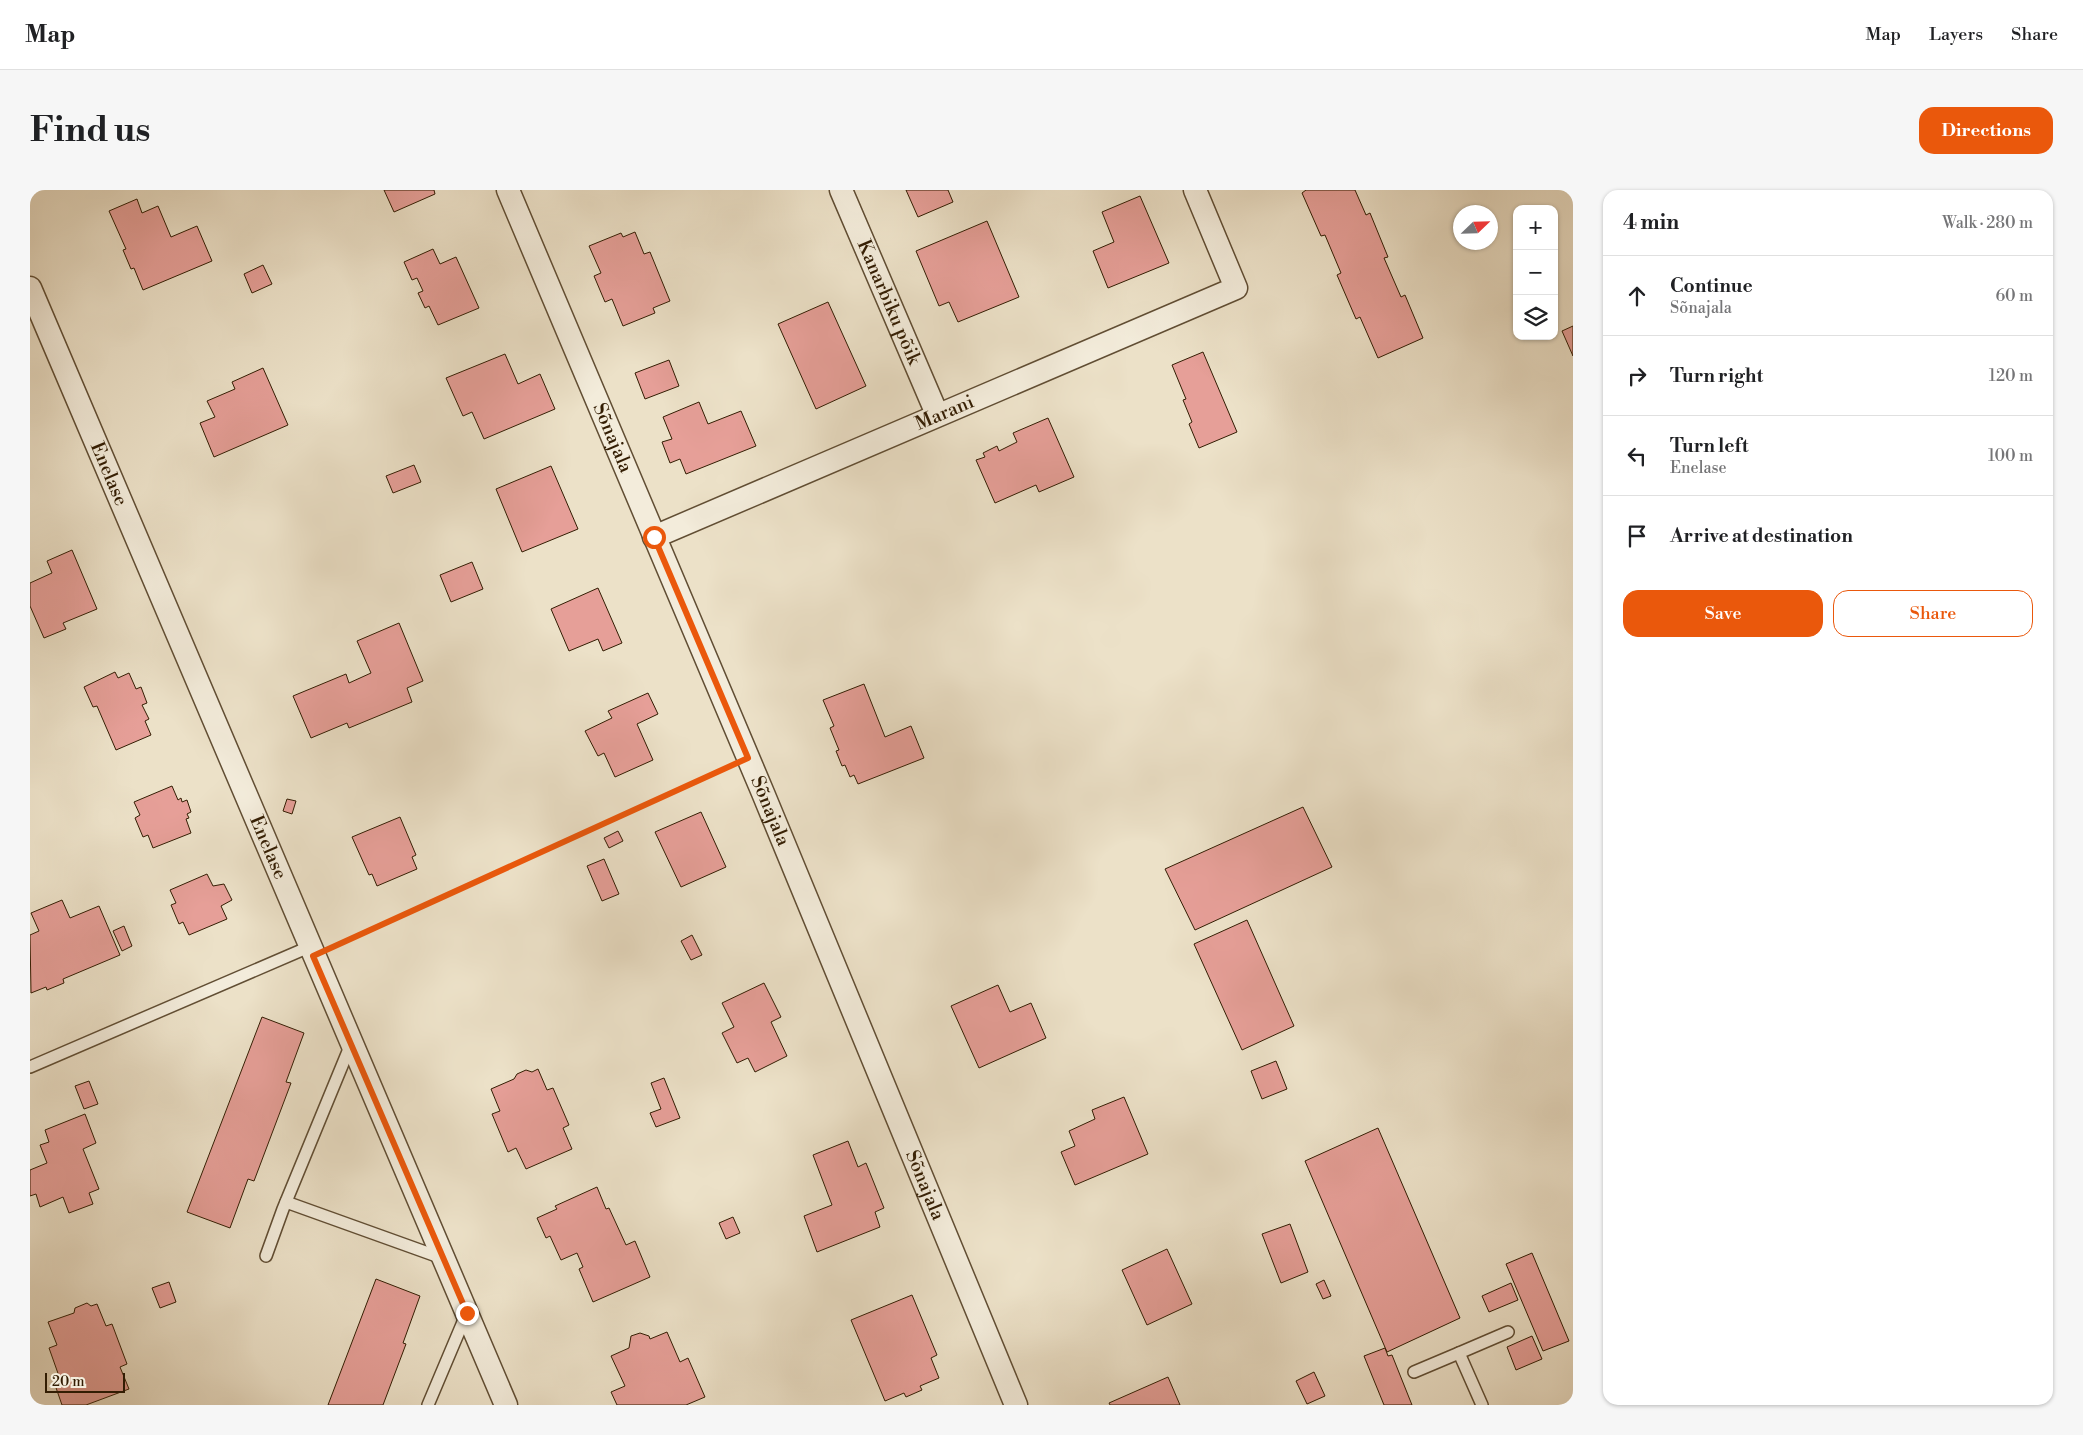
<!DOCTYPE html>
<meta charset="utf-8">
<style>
body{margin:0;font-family:"Libre Bodoni",serif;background:#f6f6f6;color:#202124}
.controls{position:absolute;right:15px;top:15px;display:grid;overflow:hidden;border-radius:10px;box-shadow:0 1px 4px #0004}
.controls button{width:45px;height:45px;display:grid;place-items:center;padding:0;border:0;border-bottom:1px solid #e0e0e0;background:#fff;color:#202124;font:25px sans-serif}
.compass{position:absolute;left:1423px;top:15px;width:45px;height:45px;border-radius:50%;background:#fff;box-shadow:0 1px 4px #0004;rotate:67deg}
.scale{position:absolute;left:15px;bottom:12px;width:80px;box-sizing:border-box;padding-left:5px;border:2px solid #331d03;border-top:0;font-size:14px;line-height:18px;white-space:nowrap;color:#331d03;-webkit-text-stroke:4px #f3ecdb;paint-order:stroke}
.stop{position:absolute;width:15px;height:15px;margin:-11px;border:4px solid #ea580c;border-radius:50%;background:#fff}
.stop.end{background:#ea580c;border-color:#fff;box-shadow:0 1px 5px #0008}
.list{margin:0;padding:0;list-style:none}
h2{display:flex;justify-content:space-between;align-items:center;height:65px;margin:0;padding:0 20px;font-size:21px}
h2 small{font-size:16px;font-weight:400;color:#757577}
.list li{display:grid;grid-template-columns:32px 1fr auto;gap:15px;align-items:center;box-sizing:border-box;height:80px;padding:0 20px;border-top:1px solid #e0e0e0}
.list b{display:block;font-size:19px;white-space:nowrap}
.list p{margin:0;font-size:16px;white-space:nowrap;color:#757577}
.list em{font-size:16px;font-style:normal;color:#757577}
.actions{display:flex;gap:10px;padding:15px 20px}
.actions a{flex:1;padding:11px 0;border:1px solid #ea580c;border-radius:15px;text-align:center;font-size:18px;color:#ea580c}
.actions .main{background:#ea580c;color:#fff}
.icon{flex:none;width:28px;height:28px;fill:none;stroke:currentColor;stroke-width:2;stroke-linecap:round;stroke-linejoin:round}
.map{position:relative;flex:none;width:1543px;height:1215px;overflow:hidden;border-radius:15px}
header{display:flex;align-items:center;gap:30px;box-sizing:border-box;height:70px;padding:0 25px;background:#fff;border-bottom:1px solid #e0e0e0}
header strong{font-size:24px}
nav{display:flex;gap:28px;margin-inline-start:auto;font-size:18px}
.intro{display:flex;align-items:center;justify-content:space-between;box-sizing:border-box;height:120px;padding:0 30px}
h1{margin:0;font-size:35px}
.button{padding:12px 22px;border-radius:15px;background:#ea580c;color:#fff;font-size:18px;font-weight:700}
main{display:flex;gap:30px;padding:0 30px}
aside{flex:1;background:#fff;border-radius:15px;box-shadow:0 1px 4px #0004}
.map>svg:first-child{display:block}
.building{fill:#e69f98;stroke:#331d03}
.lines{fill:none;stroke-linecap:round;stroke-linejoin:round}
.service-casing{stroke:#614e34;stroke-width:14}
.minor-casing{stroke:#614e34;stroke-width:25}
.path{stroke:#331d03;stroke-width:3;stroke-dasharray:1 2.5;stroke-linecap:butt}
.service{stroke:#f3ecdb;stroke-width:11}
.minor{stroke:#f3ecdb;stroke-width:22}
.route{stroke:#ea580c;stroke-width:6}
.labels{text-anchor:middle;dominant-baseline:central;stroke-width:5;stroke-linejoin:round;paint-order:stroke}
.street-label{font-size:19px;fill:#331d03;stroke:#f3ecdb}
</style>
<header>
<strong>Map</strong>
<nav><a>Map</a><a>Layers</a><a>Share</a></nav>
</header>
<div class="intro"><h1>Find us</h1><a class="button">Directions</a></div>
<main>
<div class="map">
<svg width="1543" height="1215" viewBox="0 0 1543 1215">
<rect width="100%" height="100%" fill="#ece1c8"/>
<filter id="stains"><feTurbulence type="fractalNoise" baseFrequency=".004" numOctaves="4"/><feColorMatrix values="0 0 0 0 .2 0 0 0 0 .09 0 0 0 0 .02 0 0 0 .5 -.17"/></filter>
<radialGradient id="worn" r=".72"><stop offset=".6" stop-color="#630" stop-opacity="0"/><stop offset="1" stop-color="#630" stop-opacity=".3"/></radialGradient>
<g class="building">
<polygon points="354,0 404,0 405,4 364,22"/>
<polygon points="876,0 918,0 923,12 888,27"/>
<polygon points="1325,0 1336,25 1340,23 1358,67 1354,68 1371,107 1375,105 1393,148 1348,168 1330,127 1326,129 1307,85 1311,83 1295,45 1291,46 1272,3 1276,0"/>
<polygon points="1110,6 1139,73 1078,98 1063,61 1084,52 1072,22"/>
<polygon points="107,9 112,23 128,16 141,47 167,36 182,71 113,100 104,78 101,79 93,60 96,59 79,21"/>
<polygon points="957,31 989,107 928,132 919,112 909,116 886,61"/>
<polygon points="605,42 614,64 620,62 640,111 623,118 625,123 593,136 582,109 575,112 564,86 571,83 559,56 591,43 593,47"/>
<polygon points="403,59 410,74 426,67 449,118 408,135 399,116 395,118 388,103 393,101 387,88 382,90 374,72"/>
<polygon points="233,75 242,94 222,103 214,84"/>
<polygon points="798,112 836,196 786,219 748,134"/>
<polygon points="1543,136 1543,166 1532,141"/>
<polygon points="1173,162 1207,242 1169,258 1159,234 1162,232 1153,210 1156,209 1142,175"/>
<polygon points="475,164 488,194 510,184 525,219 454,249 442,222 433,226 416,188"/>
<polygon points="639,170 649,196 615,209 605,183"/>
<polygon points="233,178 258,235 184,267 170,233 185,227 177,211 205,199 202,192"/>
<polygon points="669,212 678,234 711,221 726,256 656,284 650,269 640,273 632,252 642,249 633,227"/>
<polygon points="1018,228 1044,287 1009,302 1006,295 965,313 946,270 955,267 953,263 967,256 969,261 987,252 983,243"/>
<polygon points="384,275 391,292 363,303 356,286"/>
<polygon points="521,276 548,339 492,362 466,299"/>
<polygon points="42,360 67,419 33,433 36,439 14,448 0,416 0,393 22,383 17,371"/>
<polygon points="442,372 453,399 421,412 410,385"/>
<polygon points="568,398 592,453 573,461 568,449 539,461 521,419"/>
<polygon points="369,433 393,491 377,498 382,512 319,538 317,533 281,548 263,506 316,484 319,493 341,483 327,451"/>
<polygon points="85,482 88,488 99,483 106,499 111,497 117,513 112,515 119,529 115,531 121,545 86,560 67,516 63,517 54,497"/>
<polygon points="834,494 855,547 881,536 894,568 828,594 824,585 820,587 815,575 812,576 806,561 809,560 800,538 804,536 793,510"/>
<polygon points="618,503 628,524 607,534 623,570 585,587 574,563 568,566 555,541 582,528 578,521"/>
<polygon points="142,596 148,610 151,608 152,612 157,610 161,622 157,624 159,628 156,629 161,643 123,658 118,645 113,647 105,628 110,625 104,612"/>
<polygon points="257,609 266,611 262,624 253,621"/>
<polygon points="1273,617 1302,677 1165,740 1135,679"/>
<polygon points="671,622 696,677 651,697 625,642"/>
<polygon points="370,627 386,665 382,667 387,679 347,696 342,684 339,685 322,647"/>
<polygon points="588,641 593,651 579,658 574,648"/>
<polygon points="574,669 589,704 572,711 557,676"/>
<polygon points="177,684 183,696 194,694 202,710 191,716 197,729 159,745 153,732 149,734 141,715 146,713 140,700"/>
<polygon points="32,710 40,728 69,716 90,765 33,789 34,793 17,800 16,797 1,803 0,745 9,741 1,723"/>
<polygon points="1217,730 1264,836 1212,860 1164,754"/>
<polygon points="94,736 102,756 92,761 83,741"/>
<polygon points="662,745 672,765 661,770 651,751"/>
<polygon points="734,793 751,827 741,832 757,866 725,882 718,868 707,873 692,843 704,837 692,813"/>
<polygon points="968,795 980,822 1001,813 1016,848 949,878 921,816"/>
<polygon points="232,827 274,843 256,892 261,893 224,991 218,989 200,1038 157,1022"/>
<polygon points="1246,871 1257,899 1232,909 1221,881"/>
<polygon points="508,879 517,900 523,898 539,935 533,938 542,959 496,979 486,958 478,962 462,924 470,921 461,899 484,889 487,884 496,880 502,882"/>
<polygon points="634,888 650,928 626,937 620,923 631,919 621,893"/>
<polygon points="59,891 68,914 54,919 45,896"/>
<polygon points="1094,907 1118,964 1045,995 1031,962 1045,956 1039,941 1065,929 1062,920"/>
<polygon points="55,924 66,953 53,959 69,999 59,1003 63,1014 39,1023 33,1007 10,1017 6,1004 0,1006 0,980 17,973 10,955 19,952 15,940"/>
<polygon points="1348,938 1430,1128 1357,1162 1275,971"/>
<polygon points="818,951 828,977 836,973 854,1018 845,1022 850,1037 787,1062 774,1026 802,1015 783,965"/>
<polygon points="567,997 576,1019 579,1018 596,1055 605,1051 620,1087 563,1112 549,1079 553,1077 547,1063 531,1070 520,1046 516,1048 507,1028 527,1019 525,1016"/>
<polygon points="703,1027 710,1043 696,1049 689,1033"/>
<polygon points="1260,1034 1278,1082 1251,1093 1232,1044"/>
<polygon points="1137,1059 1162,1114 1117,1135 1092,1080"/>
<polygon points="1502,1063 1539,1151 1513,1161 1476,1074"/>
<polygon points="346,1089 390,1106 373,1153 376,1154 353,1215 298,1215"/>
<polygon points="1294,1090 1301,1106 1293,1109 1286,1094"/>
<polygon points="139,1092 146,1112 130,1118 122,1098"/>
<polygon points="1481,1093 1488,1110 1459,1122 1452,1106"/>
<polygon points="882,1105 907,1165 901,1168 909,1188 890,1196 892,1200 876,1207 874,1203 855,1211 821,1130"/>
<polygon points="57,1113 61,1116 67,1114 76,1136 82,1134 97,1174 90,1177 99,1199 56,1215 32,1215 24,1192 30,1189 19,1158 27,1155 18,1132 44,1123 45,1118"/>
<polygon points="637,1142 650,1172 658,1168 675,1207 656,1215 587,1215 581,1202 595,1196 581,1166 599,1158 601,1146 610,1143 619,1146 620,1149"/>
<polygon points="1502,1146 1512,1169 1486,1180 1477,1157"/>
<polygon points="1355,1158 1358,1166 1362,1165 1382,1215 1354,1215 1334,1166"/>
<polygon points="1284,1182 1295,1206 1277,1214 1266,1191"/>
<polygon points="1138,1187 1150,1215 1080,1215 1079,1213"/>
</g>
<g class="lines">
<g class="service-casing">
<g id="service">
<polyline points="0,877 279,757"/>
<polyline points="256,1012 412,1068"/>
<polyline points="236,1066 253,1019 321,854"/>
<polyline points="1384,1182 1429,1163"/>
<polyline points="398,1215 436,1125"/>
<polyline points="1452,1215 1429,1163 1478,1142"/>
</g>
</g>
<g class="minor-casing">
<g id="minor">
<path id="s1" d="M478 0 733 603 986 1215"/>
<path id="s2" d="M811 0 907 224"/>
<path id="s3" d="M0 98 476 1215"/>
<path id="s4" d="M624 347 1206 98 1165 0"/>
</g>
</g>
<polyline class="path" points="306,755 697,577"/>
<use href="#service" class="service"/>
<use href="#minor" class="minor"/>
</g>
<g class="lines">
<polyline class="route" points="437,1123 283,766 718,568 624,347"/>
</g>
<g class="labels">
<g class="street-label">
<text stroke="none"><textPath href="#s2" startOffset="122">Kanarbiku põik</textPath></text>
<text stroke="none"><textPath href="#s4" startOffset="316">Marani</textPath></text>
<text stroke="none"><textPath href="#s1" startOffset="269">Sõnajala</textPath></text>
<text stroke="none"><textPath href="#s3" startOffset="202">Enelase</textPath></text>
<text stroke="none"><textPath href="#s1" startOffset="674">Sõnajala</textPath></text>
<text stroke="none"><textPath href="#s3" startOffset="608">Enelase</textPath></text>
<text stroke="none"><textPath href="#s1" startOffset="1079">Sõnajala</textPath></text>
</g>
</g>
<rect width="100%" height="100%" filter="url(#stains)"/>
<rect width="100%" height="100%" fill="url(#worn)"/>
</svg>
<div class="controls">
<button>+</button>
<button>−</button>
<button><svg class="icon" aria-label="layers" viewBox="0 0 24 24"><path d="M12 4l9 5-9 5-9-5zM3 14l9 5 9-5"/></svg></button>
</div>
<svg class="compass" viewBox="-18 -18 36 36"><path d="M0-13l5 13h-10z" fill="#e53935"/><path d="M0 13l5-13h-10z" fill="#757577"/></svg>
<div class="scale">20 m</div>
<div class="stop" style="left:624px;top:347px"></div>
<div class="stop end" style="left:437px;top:1123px"></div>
</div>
<aside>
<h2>4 min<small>Walk · 280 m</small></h2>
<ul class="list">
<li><svg class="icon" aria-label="ahead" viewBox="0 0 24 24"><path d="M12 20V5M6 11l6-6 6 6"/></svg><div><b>Continue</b><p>Sõnajala</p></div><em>60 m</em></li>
<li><svg class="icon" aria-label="right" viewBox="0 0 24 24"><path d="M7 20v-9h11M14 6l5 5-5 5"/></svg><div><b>Turn right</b></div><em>120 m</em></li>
<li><svg class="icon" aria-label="left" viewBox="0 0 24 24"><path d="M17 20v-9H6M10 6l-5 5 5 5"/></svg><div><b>Turn left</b><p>Enelase</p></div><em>100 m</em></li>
<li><svg class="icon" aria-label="arrive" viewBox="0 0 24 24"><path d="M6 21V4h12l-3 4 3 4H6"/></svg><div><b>Arrive at destination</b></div></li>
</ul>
<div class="actions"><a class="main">Save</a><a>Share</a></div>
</aside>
</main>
